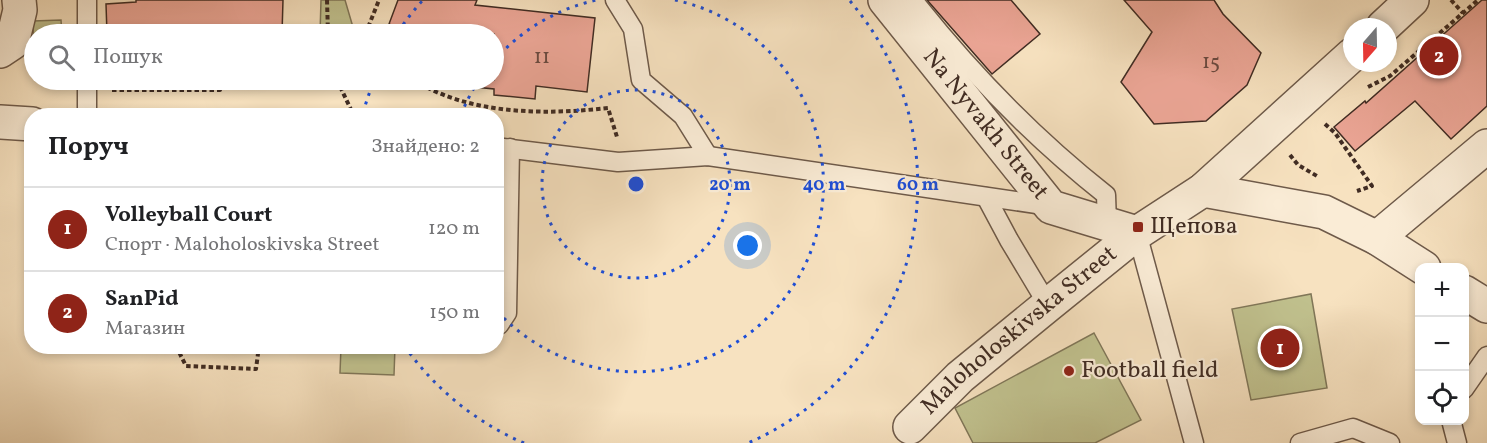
<!DOCTYPE html>
<html lang="uk">
<meta charset="utf-8">
<style>
body{margin:0;font-family:Vollkorn,serif;background:#f2f2f2;color:#202124}
.controls{position:absolute;right:18px;bottom:18px;display:grid;overflow:hidden;border-radius:12px;box-shadow:0 3px 9px #0003}
.controls button{width:54px;height:54px;display:grid;place-items:center;padding:0;border:0;border-bottom:2px solid #e0e0e0;background:#fff;color:#202124;font:30px sans-serif}
.compass{position:absolute;left:1343px;top:18px;width:54px;height:54px;border-radius:50%;background:#fff;box-shadow:0 3px 9px #0003;rotate:200deg}
.you{position:absolute;left:748px;top:246px;width:21px;height:21px;margin:-15px;border:4px solid #fff;border-radius:50%;background:#1a73e8;box-shadow:0 0 0 9px #1a73e833}
.badge{display:grid;place-items:center;width:39px;height:39px;border-radius:50%;background:#8f2418;color:#fff;font-size:20px;font-weight:700}
.pin{position:absolute;translate:-50% -50%;border:3px solid #fff;box-shadow:0 2px 6px #0006}
.list{margin:0;padding:0;list-style:none}
h2{display:flex;justify-content:space-between;align-items:center;height:78px;margin:0;padding:0 24px;font-size:26px}
h2 small{font-size:20px;font-weight:400;color:#757577}
.list li{display:grid;grid-template-columns:39px 1fr auto;gap:18px;align-items:center;box-sizing:border-box;height:84px;padding:0 24px;border-top:2px solid #e0e0e0}
.list b{display:block;font-size:22px;white-space:nowrap}
.list p{margin:0;font-size:20px;white-space:nowrap;color:#757577}
.list em{font-size:20px;font-style:normal;color:#757577}
.icon{flex:none;width:33px;height:33px;fill:none;stroke:currentColor;stroke-width:2;stroke-linecap:round;stroke-linejoin:round}
.map{position:relative;flex:none;width:1487px;height:443px;overflow:hidden}
.search{position:absolute;background:#fff;box-shadow:0 3px 9px #0003;left:24px;top:24px;width:480px;height:66px;display:flex;align-items:center;gap:15px;box-sizing:border-box;padding:0 21px;border-radius:33px;color:#757577;font-size:22px}
.panel{position:absolute;background:#fff;box-shadow:0 3px 9px #0003;left:24px;top:108px;width:480px;height:246px;border-radius:24px}
.map>svg:first-child{display:block}
.green{fill:#c1c28f;stroke:#807759;stroke-width:1.5}
.building{fill:#eba595;stroke:#402c23;stroke-width:1.5}
.lines{fill:none;stroke-linecap:round;stroke-linejoin:round}
.lane-casing{stroke:#6e5a4a;stroke-width:21}
.street-casing{stroke:#6e5a4a;stroke-width:36}
.path{stroke:#402c23;stroke-width:4;stroke-dasharray:4.5 3;stroke-linecap:butt}
.lane{stroke:#faecd6;stroke-width:18}
.street{stroke:#faecd6;stroke-width:33}
.ring{fill:none;stroke:#1d4ed8;stroke-width:3;stroke-dasharray:3 6}
.poi-dot{fill:#8f2418;stroke:#faecd6;stroke-width:2}
.labels{text-anchor:middle;dominant-baseline:central;stroke-width:4.5;stroke-linejoin:round;paint-order:stroke}
.number-label{font-size:21px;fill:#6b4a40}
.street-label{font-size:24px;fill:#402c23;stroke:#faecd6}
.poi-label{font-size:24px;fill:#402c23;stroke:#faecd6;text-anchor:start}
.centre{fill:#1d4ed8;stroke:#faecd6;stroke-width:3}
.ring-label{font-size:18px;text-anchor:middle;font-weight:bold;fill:#1d4ed8;stroke:#faecd6;stroke-width:4.5;stroke-linejoin:round;paint-order:stroke}
</style>
<div class="map">
<svg width="1487" height="443" viewBox="0 0 1487 443">
<rect width="100%" height="100%" fill="#f7e2c0"/>
<filter id="stains"><feTurbulence type="fractalNoise" baseFrequency=".00333" numOctaves="4"/><feColorMatrix values="0 0 0 0 .2 0 0 0 0 .09 0 0 0 0 .02 0 0 0 .5 -.17"/></filter>
<radialGradient id="worn" r=".72"><stop offset=".6" stop-color="#630" stop-opacity="0"/><stop offset="1" stop-color="#630" stop-opacity=".3"/></radialGradient>
<g class="green">
<polygon points="321,0 345,0 355,34 320,34"/>
<polygon points="61,20 62,34 34,34 34,60 33,21"/>
<polygon points="1311,294 1327,388 1251,400 1232,309"/>
<polygon points="1094,333 1141,420 1095,443 973,443 955,408"/>
<polygon points="341,347 395,347 394,375 340,373"/>
</g>
<g class="building">
<polygon points="136,0 283,0 282,34 107,34 106,4 136,2"/>
<polygon points="398,0 477,0 475,5 595,18 587,92 536,86 535,99 494,95 494,89 454,85 455,80 494,80 494,34 391,34 394,26 389,24"/>
<polygon points="927,0 1011,0 1040,34 992,74"/>
<polygon points="1124,0 1214,0 1223,14 1261,53 1247,85 1206,121 1154,124 1121,82 1152,32"/>
<polygon points="1482,0 1487,0 1487,106 1451,139 1415,101 1355,151 1334,127 1365,101 1366,103"/>
</g>
<g class="lines">
<g class="lane-casing">
<g id="lane">
<polyline points="87,0 87,34"/>
<polyline points="615,0 633,29 641,80 683,116 708,156"/>
<path d="M913 0C969 71 1035 139 1106 195L1107 224"/>
<polyline points="87,116 87,80"/>
<polyline points="496,147 618,162 708,156 1050,206"/>
<polyline points="986,197 1009,240 1048,305"/>
<polyline points="1137,233 1194,443"/>
<polyline points="496,324 499,325 507,313 510,148"/>
<polyline points="1464,389 1487,356"/>
<polyline points="1451,420 1457,443"/>
<polyline points="1300,443 1353,428 1390,443"/>
</g>
</g>
<g class="street-casing">
<g id="street">
<path id="s1" d="M885 0 1051 207 1137 233"/>
<polyline points="1383,27 1412,0"/>
<polyline points="0,51 12,43 20,10 19,0"/>
<polyline points="0,122 32,124"/>
<polyline points="1203,190 1324,212 1377,238 1424,268"/>
<polyline points="1377,238 1487,146"/>
<polyline points="1464,292 1487,306"/>
<path id="s2" d="M910 427 960 377 1048 305 1137 233 1203 190 1352 55"/>
</g>
</g>
<g class="path">
<polyline points="327,0 328,34"/>
<polyline points="1451,0 1463,13"/>
<polyline points="372,34 369,25 379,0"/>
<polyline points="337,80 354,116"/>
<path d="M414 80C469 115 545 115 608 108L617 137"/>
<polyline points="1368,87 1390,76 1478,0"/>
<polyline points="112,90 220,90 221,80"/>
<polyline points="1325,124 1335,133 1372,186 1357,191"/>
<polyline points="1290,155 1298,165 1317,176"/>
<polyline points="176,346 186,366 256,369 259,346"/>
</g>
<use href="#lane" class="lane"/>
<use href="#street" class="street"/>
</g>
<g class="ring">
<circle cx="636" cy="184" r="94"/>
<path d="M461 115A188 188 0 0 1 479 80M494 61A188 188 0 0 1 597 0M675 0A188 188 0 1 1 497 311"/>
<path d="M524 443A282 282 0 0 1 406 348M363 113A282 282 0 0 1 374 81M398 32A282 282 0 0 1 422 1M850 1A282 282 0 0 1 748 443"/>
</g>
<g class="poi-dot">
<rect x="1132" y="221" width="12" height="12" rx="3"/>
<circle cx="1069" cy="371" r="6"/>
</g>
<g class="labels">
<g class="number-label">
<text x="542" y="57">11</text>
<text x="1211" y="62">15</text>
</g>
<g class="street-label">
<text stroke="none"><textPath href="#s1" startOffset="160">Na Nyvakh Street</textPath></text>
<text stroke="none"><textPath href="#s2" startOffset="146">Maloholoskivska Street</textPath></text>
</g>
<g class="poi-label">
<text x="1150" y="227">Щепова</text>
<text x="1081" y="371">Football field</text>
</g>
</g>
<circle cx="636" cy="184" r="9" class="centre"/>
<g class="ring-label">
<text x="730" y="190">20 m</text>
<text x="824" y="190">40 m</text>
<text x="918" y="190">60 m</text>
</g>
<rect width="100%" height="100%" filter="url(#stains)"/>
<rect width="100%" height="100%" fill="url(#worn)"/>
</svg>
<div class="controls">
<button>+</button>
<button>−</button>
<button><svg class="icon" aria-label="locate" viewBox="0 0 24 24"><circle cx="12" cy="12" r="6"/><path d="M12 2v4M12 18v4M2 12h4M18 12h4"/></svg></button>
</div>
<svg class="compass" viewBox="-18 -18 36 36"><path d="M0-13l5 13h-10z" fill="#e53935"/><path d="M0 13l5-13h-10z" fill="#757577"/></svg>
<div class="you"></div>
<div class="pin badge" style="left:1280px;top:348px">1</div>
<div class="pin badge" style="left:1439px;top:56px">2</div>
<div class="search"><svg class="icon" aria-label="search" viewBox="0 0 24 24"><circle cx="10" cy="10" r="6"/><path d="M15 15l6 6"/></svg>Пошук</div>
<section class="panel">
<h2>Поруч<small>Знайдено: 2</small></h2>
<ul class="list">
<li><span class="badge">1</span><div><b>Volleyball Court</b><p>Спорт · Maloholoskivska Street</p></div><em>120 m</em></li>
<li><span class="badge">2</span><div><b>SanPid</b><p>Магазин</p></div><em>150 m</em></li>
</ul>
</section>
</div>
